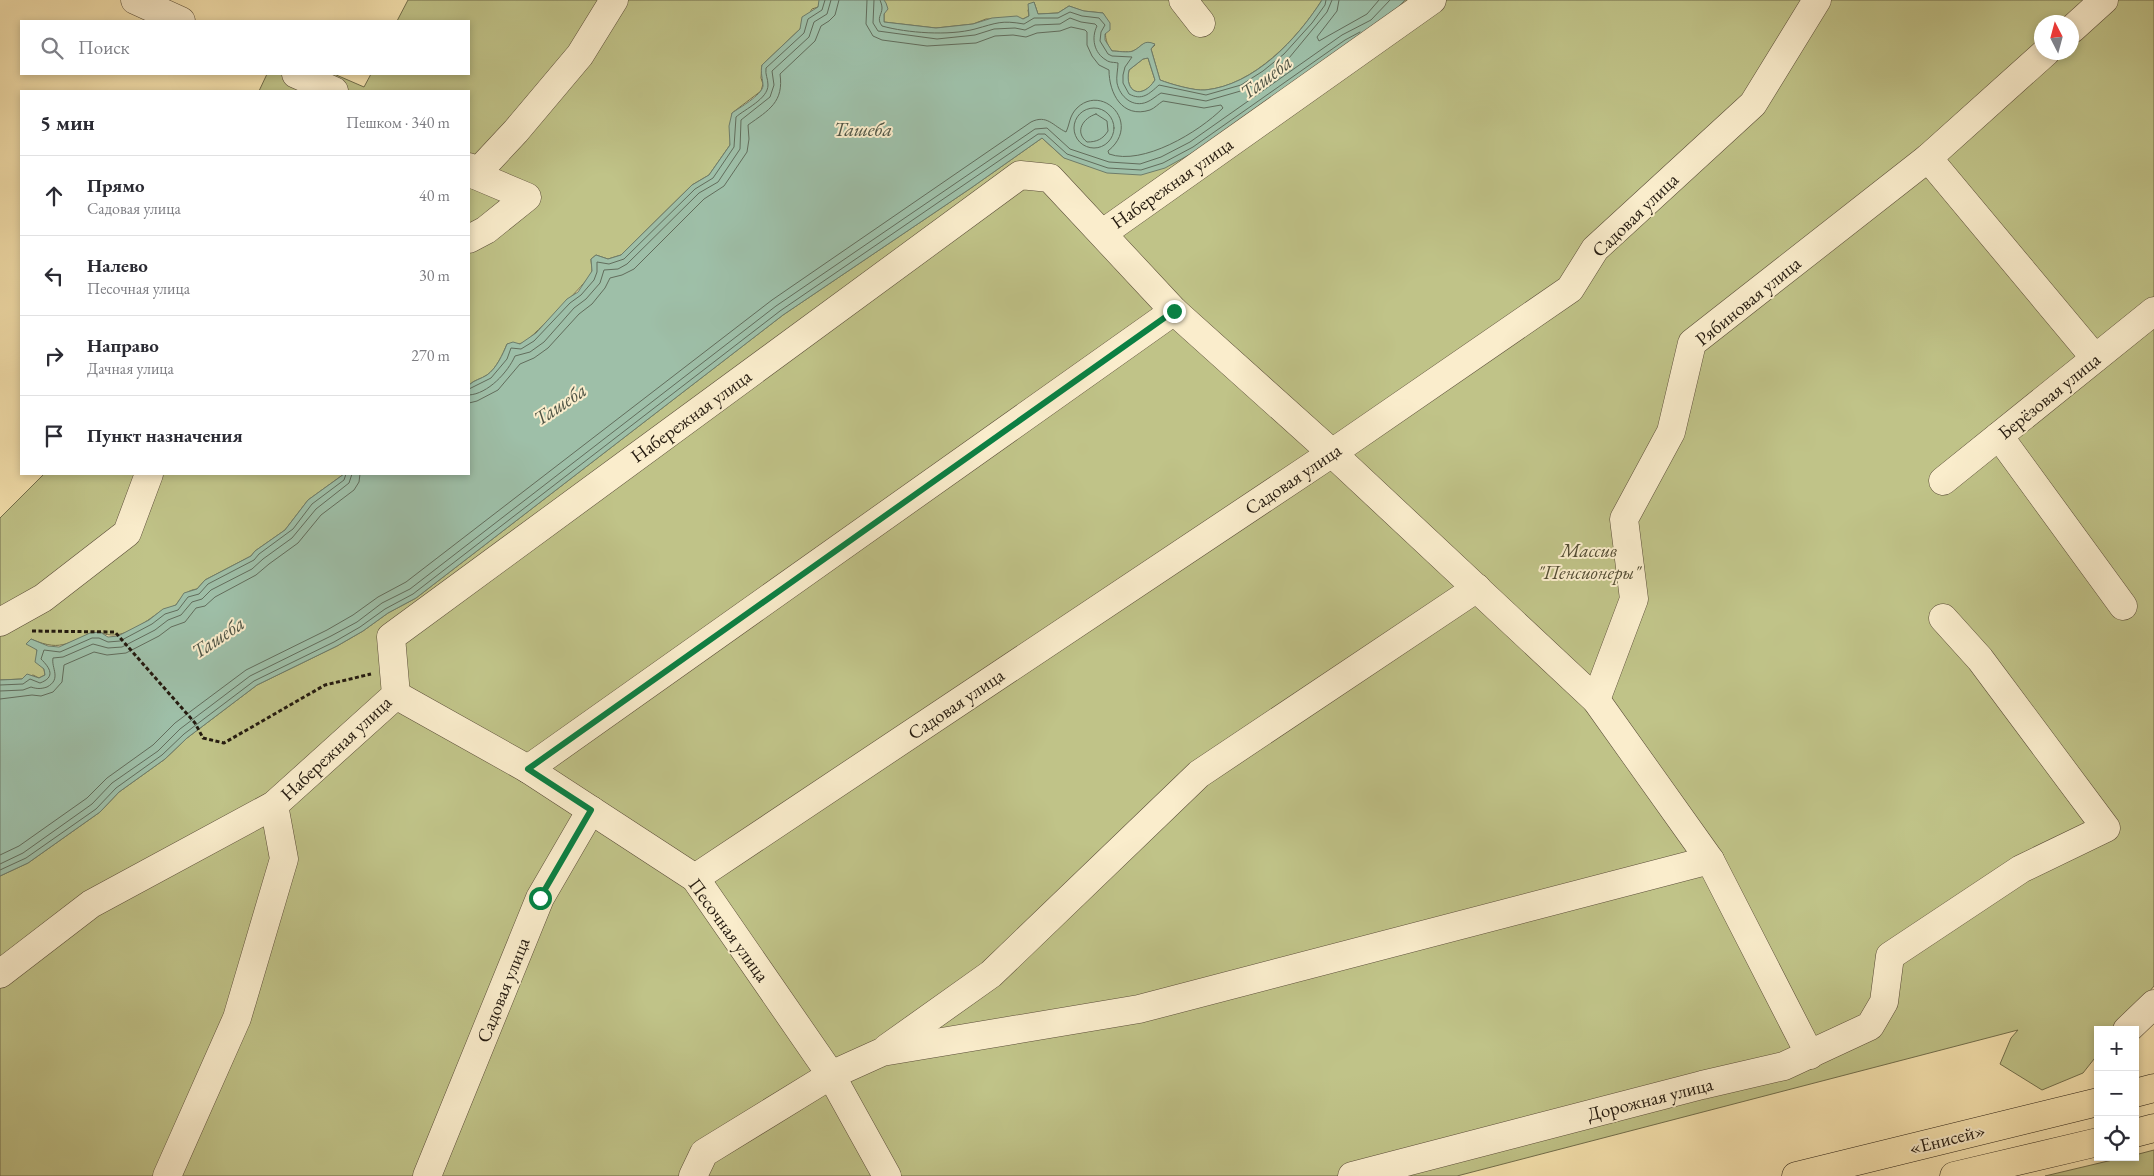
<!DOCTYPE html>
<html lang="ru">
<meta charset="utf-8">
<style>
body{margin:0;font-family:"EB Garamond",serif;background:#f7f7f7;color:#2b2b33}
.controls{position:absolute;right:15px;bottom:15px;display:grid;overflow:hidden;border-radius:0px;box-shadow:0 2px 8px #0003}
.controls button{width:45px;height:45px;display:grid;place-items:center;padding:0;border:0;border-bottom:1px solid #e1e1e2;background:#fff;color:#2b2b33;font:25px sans-serif}
.compass{position:absolute;left:2034px;top:15px;width:45px;height:45px;border-radius:50%;background:#fff;box-shadow:0 2px 8px #0003;rotate:354deg}
.stop{position:absolute;width:15px;height:15px;margin:-11px;border:4px solid #0b8043;border-radius:50%;background:#fff}
.stop.end{background:#0b8043;border-color:#fff;box-shadow:0 1px 5px #0008}
.list{margin:0;padding:0;list-style:none}
h2{display:flex;justify-content:space-between;align-items:center;height:65px;margin:0;padding:0 20px;font-size:21px}
h2 small{font-size:16px;font-weight:400;color:#7c7c81}
.list li{display:grid;grid-template-columns:32px 1fr auto;gap:15px;align-items:center;box-sizing:border-box;height:80px;padding:0 20px;border-top:1px solid #e1e1e2}
.list b{display:block;font-size:19px;white-space:nowrap}
.list p{margin:0;font-size:16px;white-space:nowrap;color:#7c7c81}
.list em{font-size:16px;font-style:normal;color:#7c7c81}
.icon{flex:none;width:28px;height:28px;fill:none;stroke:currentColor;stroke-width:2;stroke-linecap:round;stroke-linejoin:round}
.map{position:relative;flex:none;width:2154px;height:1176px;overflow:hidden}
.search{position:absolute;background:#fff;box-shadow:0 2px 8px #0003;left:20px;top:20px;width:450px;height:55px;display:flex;align-items:center;gap:12px;box-sizing:border-box;padding:0 18px;border-radius:0px;color:#7c7c81;font-size:19px}
.panel{position:absolute;background:#fff;box-shadow:0 2px 8px #0003;left:20px;top:90px;width:450px;height:385px;border-radius:0px}
.map>svg:first-child{display:block}
.green{fill:#c0c388;stroke:#726f4c;fill-rule:evenodd}
.water{fill:#9ebfa8;stroke:#6e7d6b;fill-rule:evenodd}
.lines{fill:none;stroke-linecap:round;stroke-linejoin:round}
.shore{stroke:#626d5c;stroke-width:1}
.minor-casing{stroke:#5a4d38;stroke-width:29}
.highway-casing{stroke:#251b10;stroke-width:29}
.path{stroke:#251b10;stroke-width:3;stroke-dasharray:4 2.5;stroke-linecap:butt}
.minor{stroke:#faedcc;stroke-width:28}
.highway{stroke:#f7e4b0;stroke-width:28}
.route{stroke:#0b8043;stroke-width:6}
.labels{text-anchor:middle;dominant-baseline:central;stroke-width:4;stroke-linejoin:round;paint-order:stroke}
.street-label{font-size:19px;fill:#251b10;stroke:#faedcc}
.park-label{font-size:19px;font-style:italic;fill:#544d34;stroke:#faedcc}
.water-label{font-size:20px;font-style:italic;fill:#4f5445;stroke:#faedcc}
</style>
<div class="map">
<svg width="2154" height="1176" viewBox="0 0 2154 1176">
<rect width="100%" height="100%" fill="#f7e4b0"/>
<filter id="stains"><feTurbulence type="fractalNoise" baseFrequency=".004" numOctaves="4"/><feColorMatrix values="0 0 0 0 .2 0 0 0 0 .09 0 0 0 0 .02 0 0 0 .5 -.17"/></filter>
<radialGradient id="worn" r=".72"><stop offset=".6" stop-color="#630" stop-opacity="0"/><stop offset="1" stop-color="#630" stop-opacity=".3"/></radialGradient>
<g class="green">
<path d="M408 0H819L820 1 818 7 812 9 800 29 762 65 761 78 763 84 761 91 732 113 730 145 709 175 692 185 621 255 608 259 596 255 591 259C591 264 593 270 591 274 589 280 532 337 526 341 520 345 514 344 507 344 503 354 496 369 487 375 481 379 474 380 469 385V91H259L267 74H334L364 87 371 74H469V21H397Z"/>
<path d="M884 0H1322C1298 38 1253 86 1205 90 1194 91 1170 84 1160 80L1151 49 1155 45C1143 39 1142 47 1133 51 1128 53 1118 51 1112 51 1099 35 1111 26 1103 13L1083 11 1069 6 1058 13 1038 14 1034 2 1028 10 1029 16 1023 19H986L973 24 936 28 884 22Z"/>
<path d="M1405 0H2154V986L2117 1030H2098V1054L2083 1073 2042 1090 2000 1064 2011 1038 2018 1030 1457 1176H0V876L28 863 100 812 119 792 165 759 187 738 257 685 337 646 363 631 388 613 416 598 783 315 971 188 1042 138 1064 158 1378 29ZM2042 22H2072V52H2042Z"/>
<path d="M1148 58 1155 80C1142 100 1124 93 1129 70L1143 59Z"/>
<path d="M44 474H344L308 500 285 530 255 551 251 556 205 580 197 589C187 590 181 597 176 605 171 608 165 608 161 611 145 622 120 643 100 632 68 639 65 654 31 639L32 646 37 650C36 658 38 664 44 669L45 675 39 678 33 675 22 679 0 680V518Z"/>
<polygon points="2154,1150 2154,1176 2045,1176 2125,1157 2135,1157 2135,1155"/>
</g>
<path class="water" d="M819 0H884L886 3 888 9 884 14V22L936 28 973 24 992 18 1017 16 1023 19 1029 16 1028 4 1034 2 1038 14 1058 13 1069 6 1084 11 1103 13 1110 23V30L1105 34V40L1112 51C1117 51 1128 53 1133 51 1143 46 1143 39 1155 44L1151 49 1160 80C1170 84 1195 91 1205 90 1255 85 1297 39 1322 0H1405L1378 29 1196 151 1165 168 1141 175 1107 173 1064 158 1042 138 971 188 783 315 416 598 388 613 363 631 337 646 257 685 187 738 165 759 119 792 100 812 28 863 0 876V680L22 679 27 674 39 678 45 675 44 669 35 662 37 650 26 644 31 639 48 646 59 647 90 633 100 632 108 637 118 636 149 620 163 609 176 605 184 593 197 589 205 580 251 556 255 551 285 530 308 500 344 474H469V385C474 380 481 379 487 375 496 369 503 354 507 344L513 342 520 344 536 333 567 299 578 292 592 271 591 259 596 255 608 259 621 255 692 185 709 175 730 145 729 126 732 113C739 108 762 95 763 86 763 79 760 73 762 65L800 29 802 17 818 7ZM1148 58 1155 80C1142 100 1124 93 1129 70L1143 59Z"/>
<g class="lines">
<g class="shore">
<path d="M874 0 873 23 878 31 937 39 975 35 994 29 1015 28 1025 30 1035 25 1060 24 1070 18 1081 22 1095 24 1097 26C1091 38 1094 53 1106 60 1110 63 1114 62 1118 63 1118 69 1116 77 1117 83 1120 97 1133 108 1147 102 1152 100 1156 96 1161 93L1206 101 1244 90 1267 76 1289 58 1327 12 1332 0"/>
<path d="M880 0C881 3 882 5 882 8 882 15 876 18 882 26 907 33 949 36 975 29 997 23 1001 20 1024 24L1034 18H1058L1070 12 1082 16 1099 18 1105 25 1101 32 1100 41 1108 54 1112 56 1132 57 1125 67 1123 75V83L1129 94C1142 101 1149 94 1159 85L1206 95 1241 85 1263 71 1284 54 1312 23 1325 5 1326 0"/>
<polyline points="1339,0 1337,11 1317,37 1319,41 1367,14 1379,0"/>
<circle cx="1094" cy="128" r="20"/>
<path d="M1096 114 1107 121 1108 131C1103 139 1097 142 1087 142 1074 132 1083 118 1096 114Z"/>
<path d="M469 389 491 378 507 359 511 348 521 349 534 341 570 303 581 295 594 280 597 272V262L609 264 624 259 695 189 713 178 734 147 736 117C745 109 768 99 768 85 768 78 765 75 766 68L804 33 808 19 822 10 825 0"/>
<path d="M469 395C488 394 508 372 515 356L530 352 544 342 574 308 586 299 600 283 604 270 618 269 627 264 699 193 718 182 740 149 741 120 770 97 774 85 772 71 809 37 814 22 827 14 831 0"/>
<path d="M469 403 477 401 498 390 520 364 534 358 548 348 579 314 592 304 605 288 610 278 622 275 634 269 704 199 724 186 747 152 749 139 748 125C769 110 784 102 780 74L815 41 821 26 829 21 835 15 839 0"/>
<path d="M0 685 23 684 30 679 40 683C56 677 50 668 41 659L44 650 60 652 92 638H99L108 642 120 641 152 624 165 614 178 610 188 597 199 594 208 584 254 560 259 554 293 529 312 504 344 480 346 474"/>
<path d="M0 691 23 690 31 687C37 689 41 689 47 687 62 679 51 668 53 658L63 657 93 644 108 648 122 647 155 630 168 620 181 615 192 602 202 599 211 590 252 569 263 559 292 538 316 509 349 483 352 474"/>
<polyline points="0,699 32,695 41,696 53,692 62,682 64,665 94,652 107,655 126,653 159,636 171,627 185,622 196,608 205,606 215,597 256,575 269,564 298,543 321,515 354,490 359,482 360,474"/>
<path d="M0 855 19 846 87 798 107 778 153 745 175 723 246 670 327 630 353 615 378 597 406 582 772 300 1031 122C1047 114 1053 126 1066 132 1070 124 1069 116 1077 108 1103 83 1142 124 1108 151L1109 154C1143 166 1199 132 1223 108L1221 105 1204 108 1163 101C1158 104 1155 108 1150 110 1122 119 1109 93 1109 70L1099 65 1092 56 1087 45V32L1085 30 1071 27 1060 31 1037 33 1026 37 1013 35 995 36 976 43 927 46 882 40 873 36 866 24 867 0"/>
<polyline points="0,864 23,853 92,804 112,783 158,751 180,729 250,676 331,636 357,622 382,603 410,589 776,306 1035,129 1047,128 1070,149 1109,162 1140,164 1161,157 1190,142 1342,35 1371,20 1390,0"/>
<polyline points="0,870 26,858 96,809 116,788 162,755 184,734 254,681 334,642 360,627 385,609 413,594 780,311 1038,134 1045,134 1067,154 1108,168 1141,170 1163,163 1193,147 1345,40 1360,32"/>
</g>
<g class="minor-casing">
<g id="minor">
<polyline points="135,0 181,21"/>
<polyline points="1183,0 1201,23"/>
<polyline points="2072,29 2104,0"/>
<polyline points="296,74 334,91"/>
<polyline points="1928,158 2095,358"/>
<polyline points="469,167 475,175 516,131 580,55 614,0"/>
<polyline points="1103,233 1432,0"/>
<polyline points="469,239 486,230 527,197 475,175"/>
<polyline points="1999,436 2123,606"/>
<polyline points="1943,481 2154,311"/>
<polyline points="0,622 43,598 127,533 149,474"/>
<polyline points="396,695 528,769 695,878 831,1075 887,1176"/>
<polyline points="1596,700 1634,599 1624,519 1671,432 1692,343 1928,158 2046,52"/>
<polyline points="528,769 1174,311"/>
<polyline points="695,878 1332,453 1570,289 1595,249 1753,104 1817,0"/>
<polyline points="0,974 91,904 274,805 396,695 391,637 1020,175 1050,178 1174,311 1332,453 1596,700 1710,860 1810,1055"/>
<polyline points="2127,1030 2154,1004"/>
<polyline points="887,1048 991,974 1199,774 1477,588"/>
<polyline points="167,1176 237,1018 284,859 274,805"/>
<polyline points="427,1176 540,898 591,810"/>
<polyline points="693,1176 704,1153 831,1075 882,1052 1139,1009 1710,860"/>
<polyline points="1352,1176 1702,1085 1784,1066 1870,1026 1884,1002 1890,956 2021,869 2106,828 1980,659 1943,618"/>
</g>
</g>
<g class="highway-casing">
<g id="highway">
<polyline points="2135,1093 2154,1088"/>
<polyline points="2135,1133 2154,1128"/>
<polyline points="1796,1176 2098,1102"/>
<polyline points="1954,1176 2098,1142"/>
</g>
</g>
<polyline class="path" points="32,631 115,632 195,723 203,738 224,743 325,685 371,674"/>
<use href="#minor" class="minor"/>
<use href="#highway" class="highway"/>
</g>
<g class="lines">
<polyline class="route" points="540,898 591,810 528,769 1174,311"/>
</g>
<g class="labels">
<g class="street-label">
<text transform="translate(1172 183) rotate(-35)">Набережная улица</text>
<text transform="translate(1635 215) rotate(-44)">Садовая улица</text>
<text transform="translate(1748 301) rotate(-39)">Рябиновая улица</text>
<text transform="translate(2049 396) rotate(-39)">Берёзовая улица</text>
<text transform="translate(691 416) rotate(-36)">Набережная улица</text>
<text transform="translate(1293 479) rotate(-34)">Садовая улица</text>
<text transform="translate(956 704) rotate(-34)">Садовая улица</text>
<text transform="translate(336 748) rotate(-43)">Набережная улица</text>
<text transform="translate(729 930) rotate(54)">Песочная улица</text>
<text transform="translate(503 990) rotate(-68)">Садовая улица</text>
<text transform="translate(1650 1099) rotate(-14)">Дорожная улица</text>
<text transform="translate(1947 1139) rotate(-14)">«Енисей»</text>
</g>
<g class="park-label">
<text x="1589" y="550">Массив<tspan x="1589" dy="22">"Пенсионеры"</tspan></text>
</g>
<g class="water-label">
<text transform="translate(1266 77) rotate(-37)">Ташеба</text>
<text x="863" y="129">Ташеба</text>
<text transform="translate(560 404) rotate(-34)">Ташеба</text>
<text transform="translate(218 637) rotate(-34)">Ташеба</text>
</g>
</g>
<rect width="100%" height="100%" filter="url(#stains)"/>
<rect width="100%" height="100%" fill="url(#worn)"/>
</svg>
<div class="controls">
<button>+</button>
<button>−</button>
<button><svg class="icon" aria-label="locate" viewBox="0 0 24 24"><circle cx="12" cy="12" r="6"/><path d="M12 2v4M12 18v4M2 12h4M18 12h4"/></svg></button>
</div>
<svg class="compass" viewBox="-18 -18 36 36"><path d="M0-13l5 13h-10z" fill="#e53935"/><path d="M0 13l5-13h-10z" fill="#7c7c81"/></svg>
<div class="stop" style="left:540px;top:898px"></div>
<div class="stop end" style="left:1174px;top:311px"></div>
<div class="search"><svg class="icon" aria-label="search" viewBox="0 0 24 24"><circle cx="10" cy="10" r="6"/><path d="M15 15l6 6"/></svg>Поиск</div>
<section class="panel">
<h2>5 мин<small>Пешком · 340 m</small></h2>
<ul class="list">
<li><svg class="icon" aria-label="ahead" viewBox="0 0 24 24"><path d="M12 20V5M6 11l6-6 6 6"/></svg><div><b>Прямо</b><p>Садовая улица</p></div><em>40 m</em></li>
<li><svg class="icon" aria-label="left" viewBox="0 0 24 24"><path d="M17 20v-9H6M10 6l-5 5 5 5"/></svg><div><b>Налево</b><p>Песочная улица</p></div><em>30 m</em></li>
<li><svg class="icon" aria-label="right" viewBox="0 0 24 24"><path d="M7 20v-9h11M14 6l5 5-5 5"/></svg><div><b>Направо</b><p>Дачная улица</p></div><em>270 m</em></li>
<li><svg class="icon" aria-label="arrive" viewBox="0 0 24 24"><path d="M6 21V4h12l-3 4 3 4H6"/></svg><div><b>Пункт назначения</b></div></li>
</ul>
</section>
</div>
